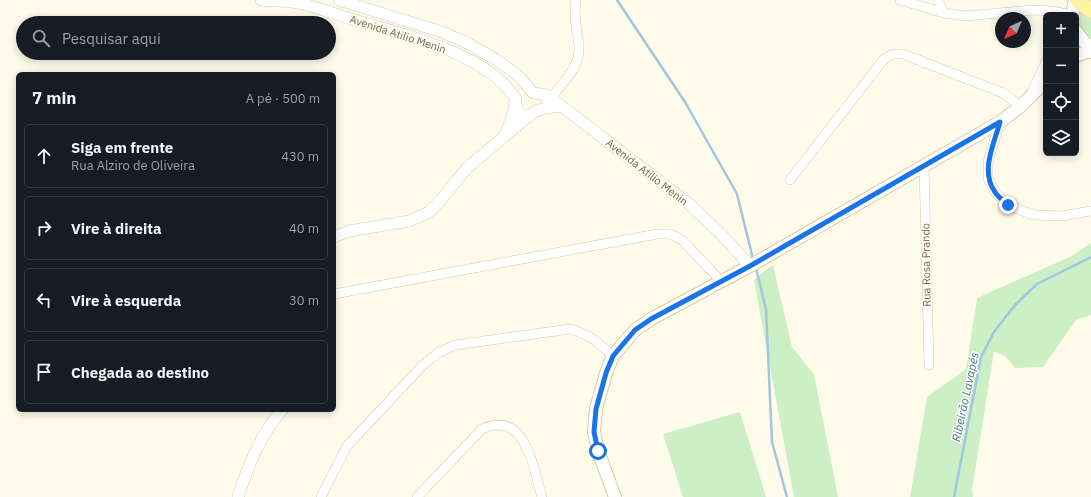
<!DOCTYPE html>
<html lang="pt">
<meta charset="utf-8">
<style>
body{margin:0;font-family:"IBM Plex Sans",sans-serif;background:#20242c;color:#f1f3f6}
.controls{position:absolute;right:12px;top:12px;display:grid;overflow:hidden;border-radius:6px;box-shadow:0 2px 10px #0003}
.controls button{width:36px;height:36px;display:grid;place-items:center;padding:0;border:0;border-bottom:1px solid #363941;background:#171b24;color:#f1f3f6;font:20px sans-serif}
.compass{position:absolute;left:995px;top:12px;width:36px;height:36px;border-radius:50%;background:#171b24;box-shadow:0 2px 10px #0003;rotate:224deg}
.stop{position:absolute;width:12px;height:12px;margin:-9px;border:3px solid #1a73e8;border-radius:50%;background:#fff}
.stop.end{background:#1a73e8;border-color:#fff;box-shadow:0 1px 4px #0008}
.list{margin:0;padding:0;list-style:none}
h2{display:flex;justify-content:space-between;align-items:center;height:52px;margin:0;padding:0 16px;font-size:17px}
h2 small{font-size:13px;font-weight:400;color:#9ea1a6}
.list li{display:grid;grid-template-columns:26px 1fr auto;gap:12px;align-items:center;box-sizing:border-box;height:64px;margin:0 8px 8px;padding:0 8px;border:1px solid #363941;border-radius:6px}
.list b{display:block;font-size:15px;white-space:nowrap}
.list p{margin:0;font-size:13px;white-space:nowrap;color:#9ea1a6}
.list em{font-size:13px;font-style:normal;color:#9ea1a6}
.icon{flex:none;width:22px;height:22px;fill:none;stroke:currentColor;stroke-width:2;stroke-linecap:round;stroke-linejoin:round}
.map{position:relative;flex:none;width:1091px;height:497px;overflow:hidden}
.search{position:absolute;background:#171b24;box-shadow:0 2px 10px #0003;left:16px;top:16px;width:320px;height:44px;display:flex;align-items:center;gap:10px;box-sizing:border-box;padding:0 14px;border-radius:22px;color:#9ea1a6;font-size:15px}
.panel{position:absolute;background:#171b24;box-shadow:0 2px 10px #0003;left:16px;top:72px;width:320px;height:340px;border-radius:6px}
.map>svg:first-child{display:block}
.green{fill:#cdefc6}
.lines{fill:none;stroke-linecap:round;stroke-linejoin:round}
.stream{stroke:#a0c7df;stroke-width:2.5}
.minor-casing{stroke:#d6c9b0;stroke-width:10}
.tertiary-casing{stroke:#d6c9b0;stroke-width:12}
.secondary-casing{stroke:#d9caac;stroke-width:14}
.primary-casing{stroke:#ddd8d0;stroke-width:16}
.minor{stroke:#fff;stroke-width:9}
.tertiary{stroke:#fff;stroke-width:11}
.secondary{stroke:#fff;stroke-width:12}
.primary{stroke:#fff2a1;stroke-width:14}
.route{stroke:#1a73e8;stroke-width:5}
.labels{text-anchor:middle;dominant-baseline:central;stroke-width:3;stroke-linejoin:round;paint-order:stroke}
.street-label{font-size:11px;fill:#7e6849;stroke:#fffdf3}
.water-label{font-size:12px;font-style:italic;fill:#42789c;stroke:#fffdf3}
</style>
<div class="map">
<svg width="1091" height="497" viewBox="0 0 1091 497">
<rect width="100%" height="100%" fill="#fffbea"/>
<g class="green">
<path d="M1079 7 1091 16V44C1079 29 1074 27 1079 7Z"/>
<polygon points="1091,243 1091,315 1076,320 1043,367 1015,368 1006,357 994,351 972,490 973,497 910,497 927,397 966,369 977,298 1072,256"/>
<polygon points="773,265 792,347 814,374 838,497 794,497 754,280 767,269"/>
<polygon points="740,412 766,497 683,497 663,434"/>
</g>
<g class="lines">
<g class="stream">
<polyline points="617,0 685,102 737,194 753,259"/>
<polyline points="756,268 766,309 772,442 787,497"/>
<polyline points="954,497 981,357 994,332 1016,304 1037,284 1091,257"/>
</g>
<g class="minor-casing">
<g id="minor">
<polyline points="900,0 944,13 966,16 1032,10 1052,11 1072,15"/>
<polyline points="938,0 944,13"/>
<polyline points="1032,92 1046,62"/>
<path d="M547 102C559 87 581 68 579 46 577 31 573 16 576 0"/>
<polyline points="1000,122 988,162 988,178 995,192 1008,205 1033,215 1062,216 1091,211"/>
<polyline points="924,166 929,365"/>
<polyline points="790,180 884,59 892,54 903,54 1003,93 1021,106"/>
<polyline points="334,294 657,234 670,234 682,240 721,281"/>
<path d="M321 497 347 446 423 365 438 353 455 345 570 329C591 335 597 342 613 356"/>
<path d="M417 497 482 429C526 409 533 468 542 497"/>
</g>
</g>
<g class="tertiary-casing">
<g id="tertiary">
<path d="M261 0C275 1 290 1 304 4 324 10 344 17 365 23 411 36 489 56 516 99 514 109 521 118 531 114"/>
<polyline points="339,0 442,32 467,43 495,59 515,73 522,80 533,93 547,95 551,98 688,203 722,235 750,266"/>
<polyline points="505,136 513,114 515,104"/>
<path d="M334 237 349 231 409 221 429 212 440 201 467 168 531 114C540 108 551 107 562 106"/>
<path d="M238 497C248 466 260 435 282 410"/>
</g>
</g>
<g class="secondary-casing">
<g id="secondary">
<polyline points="1072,15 1075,0"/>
<polyline points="1076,31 1085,43 1091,47"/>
<polyline points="1076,56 1086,52 1091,52"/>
<polyline points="615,497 598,451 594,432 596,409 606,373 613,356 635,330 651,319 750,266 1000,122 1021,106 1046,81"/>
</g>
</g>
<g class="primary-casing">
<polyline id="primary" points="1077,0 1091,11"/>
</g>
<use href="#minor" class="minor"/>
<use href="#tertiary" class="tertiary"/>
<use href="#secondary" class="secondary"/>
<use href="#primary" class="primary"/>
</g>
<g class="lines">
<path class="route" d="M598 451 594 432 596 409 606 373 613 356 635 330 651 319 750 266 1000 122C994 144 980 171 995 192 998 197 1004 201 1008 205"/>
</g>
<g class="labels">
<g class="street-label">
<text transform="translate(398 34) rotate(18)">Avenida Atilio Menin</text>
<text transform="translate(647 172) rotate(38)">Avenida Atílio Menin</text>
<text transform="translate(926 265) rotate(-91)">Rua Rosa Prando</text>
</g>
<g class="water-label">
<text transform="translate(965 397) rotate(-78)">Ribeirão Lavapés</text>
</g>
</g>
</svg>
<div class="controls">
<button>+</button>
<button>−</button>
<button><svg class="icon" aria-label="locate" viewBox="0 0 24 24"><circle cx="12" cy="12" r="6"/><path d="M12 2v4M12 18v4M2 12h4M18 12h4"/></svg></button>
<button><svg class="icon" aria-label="layers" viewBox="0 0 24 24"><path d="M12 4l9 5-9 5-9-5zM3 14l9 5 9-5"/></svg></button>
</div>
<svg class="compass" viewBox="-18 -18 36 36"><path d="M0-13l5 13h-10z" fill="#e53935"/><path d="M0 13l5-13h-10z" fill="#9ea1a6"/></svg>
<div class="stop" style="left:598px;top:451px"></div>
<div class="stop end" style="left:1008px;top:205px"></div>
<div class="search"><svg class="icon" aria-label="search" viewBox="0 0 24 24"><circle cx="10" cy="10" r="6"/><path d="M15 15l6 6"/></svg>Pesquisar aqui</div>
<section class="panel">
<h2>7 min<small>A pé · 500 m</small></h2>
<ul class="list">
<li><svg class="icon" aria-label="ahead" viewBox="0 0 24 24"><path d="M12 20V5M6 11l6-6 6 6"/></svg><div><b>Siga em frente</b><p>Rua Alziro de Oliveira</p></div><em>430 m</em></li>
<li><svg class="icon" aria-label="right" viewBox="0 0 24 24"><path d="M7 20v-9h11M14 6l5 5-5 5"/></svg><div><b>Vire à direita</b></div><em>40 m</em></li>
<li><svg class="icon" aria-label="left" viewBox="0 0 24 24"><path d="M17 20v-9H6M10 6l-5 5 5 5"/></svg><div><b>Vire à esquerda</b></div><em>30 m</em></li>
<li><svg class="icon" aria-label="arrive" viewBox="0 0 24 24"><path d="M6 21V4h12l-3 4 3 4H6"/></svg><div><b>Chegada ao destino</b></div></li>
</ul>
</section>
</div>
